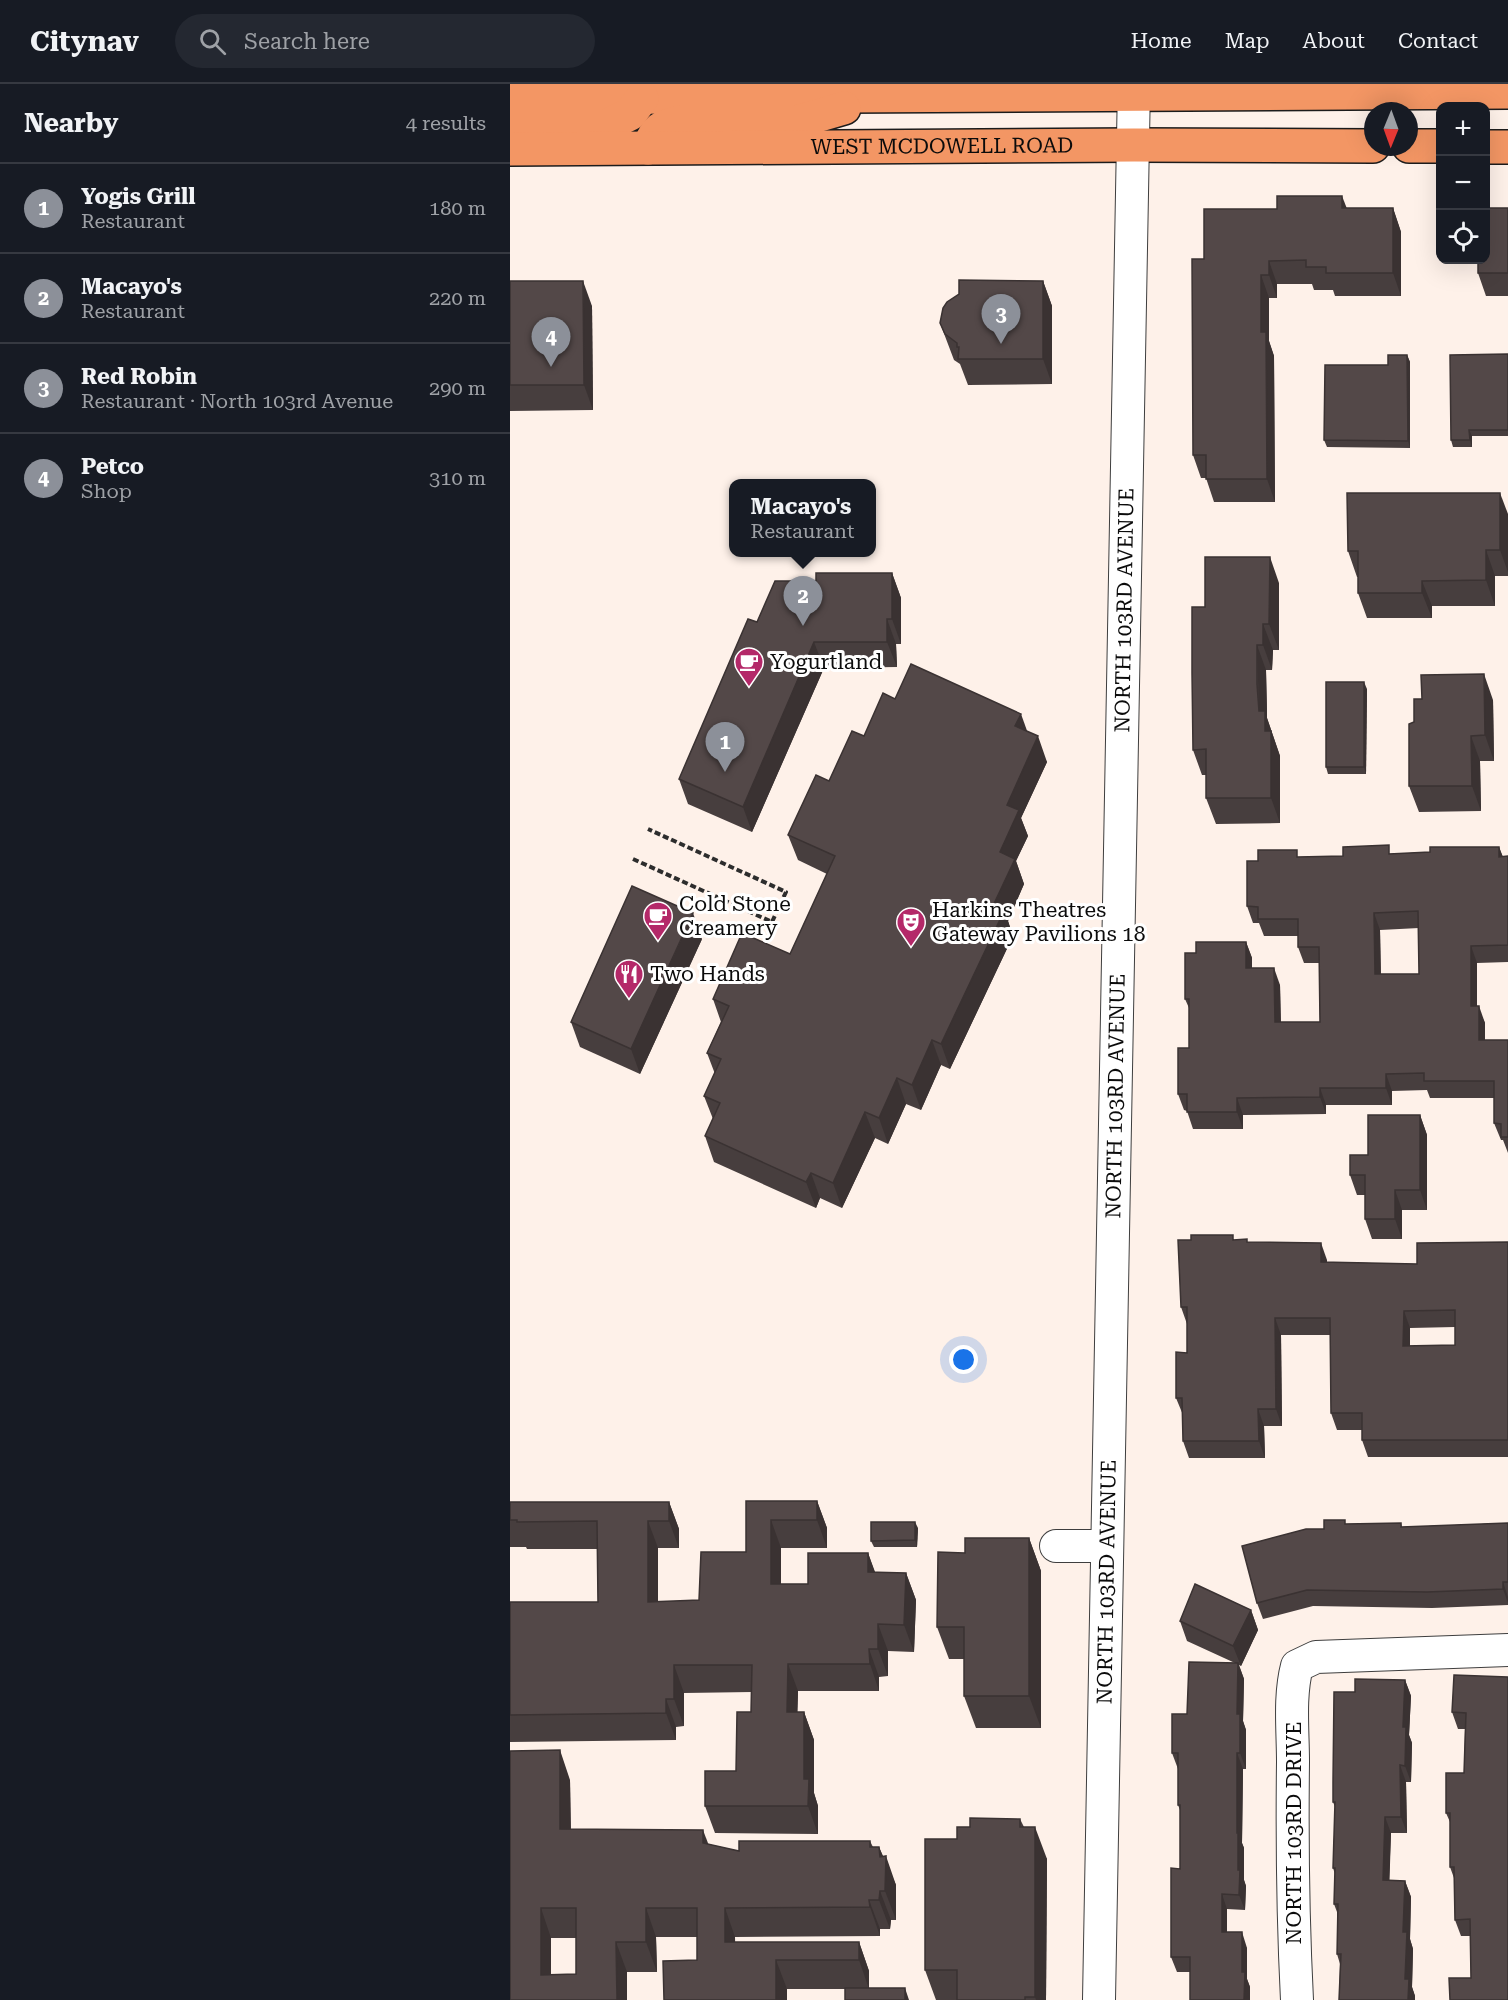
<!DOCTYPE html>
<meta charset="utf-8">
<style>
body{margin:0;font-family:"Roboto Serif",serif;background:#242831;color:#f1f3f6}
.controls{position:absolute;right:18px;top:18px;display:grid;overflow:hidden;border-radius:12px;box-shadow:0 6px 24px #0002}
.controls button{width:54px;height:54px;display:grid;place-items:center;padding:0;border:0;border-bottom:2px solid #363941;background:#171b24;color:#f1f3f6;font:30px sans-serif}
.compass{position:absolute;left:854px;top:18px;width:54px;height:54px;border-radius:50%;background:#171b24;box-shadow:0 6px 24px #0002;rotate:181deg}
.you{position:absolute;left:454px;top:1276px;width:21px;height:21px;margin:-15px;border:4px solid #fff;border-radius:50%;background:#1a73e8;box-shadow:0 0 0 9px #1a73e833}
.badge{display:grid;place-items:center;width:39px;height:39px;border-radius:50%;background:#8c9099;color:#fff;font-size:20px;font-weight:700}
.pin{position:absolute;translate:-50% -50px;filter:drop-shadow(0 2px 3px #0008)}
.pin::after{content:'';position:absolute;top:32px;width:21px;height:18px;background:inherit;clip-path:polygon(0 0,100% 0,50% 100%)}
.popup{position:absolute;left:219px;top:395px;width:147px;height:78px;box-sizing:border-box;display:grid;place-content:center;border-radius:12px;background:#171b24;filter:drop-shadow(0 2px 4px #0005);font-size:20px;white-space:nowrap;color:#9ea1a6}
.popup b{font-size:22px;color:#f1f3f6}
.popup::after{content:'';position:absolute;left:50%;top:100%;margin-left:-12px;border:12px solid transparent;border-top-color:#171b24}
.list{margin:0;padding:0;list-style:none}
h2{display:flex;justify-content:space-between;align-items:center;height:78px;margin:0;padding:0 24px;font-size:26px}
h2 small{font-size:20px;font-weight:400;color:#9ea1a6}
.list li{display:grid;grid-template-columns:39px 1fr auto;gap:18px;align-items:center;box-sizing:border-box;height:90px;padding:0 24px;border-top:2px solid #363941}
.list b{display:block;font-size:22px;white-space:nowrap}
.list p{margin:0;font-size:20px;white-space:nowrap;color:#9ea1a6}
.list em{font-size:20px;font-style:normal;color:#9ea1a6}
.icon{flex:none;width:33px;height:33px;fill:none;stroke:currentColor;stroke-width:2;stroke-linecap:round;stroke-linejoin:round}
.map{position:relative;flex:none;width:998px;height:1916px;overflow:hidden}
header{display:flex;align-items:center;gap:36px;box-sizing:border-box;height:84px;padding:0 30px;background:#171b24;border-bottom:2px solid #363941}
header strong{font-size:28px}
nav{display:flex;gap:33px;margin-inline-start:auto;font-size:21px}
.search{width:420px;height:54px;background:#242831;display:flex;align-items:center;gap:15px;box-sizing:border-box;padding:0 21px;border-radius:33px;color:#9ea1a6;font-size:22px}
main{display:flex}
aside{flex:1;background:#171b24}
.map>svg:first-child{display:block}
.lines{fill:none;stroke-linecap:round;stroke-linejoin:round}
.minor-casing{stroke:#3e3e3e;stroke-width:34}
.major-casing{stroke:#1c1c1c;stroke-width:36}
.path{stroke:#2d2d2d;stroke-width:4;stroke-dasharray:6 3;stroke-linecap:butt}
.minor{stroke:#fff;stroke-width:32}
.major{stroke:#f39664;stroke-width:33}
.wall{fill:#473e3e;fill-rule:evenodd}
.shaded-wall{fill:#3a3232}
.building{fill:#534848;stroke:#3a3232;stroke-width:1.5;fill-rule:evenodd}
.labels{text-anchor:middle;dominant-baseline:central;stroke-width:6;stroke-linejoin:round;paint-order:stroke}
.street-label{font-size:21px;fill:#0b0b0b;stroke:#fff}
.poi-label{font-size:21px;fill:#0b0b0b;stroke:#fff;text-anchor:start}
</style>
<header>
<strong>Citynav</strong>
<div class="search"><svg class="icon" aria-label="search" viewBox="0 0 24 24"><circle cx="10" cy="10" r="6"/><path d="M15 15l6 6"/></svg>Search here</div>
<nav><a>Home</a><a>Map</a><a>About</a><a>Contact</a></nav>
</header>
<main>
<aside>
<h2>Nearby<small>4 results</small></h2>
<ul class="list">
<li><span class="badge">1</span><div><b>Yogis Grill</b><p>Restaurant</p></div><em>180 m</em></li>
<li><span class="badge">2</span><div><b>Macayo's</b><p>Restaurant</p></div><em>220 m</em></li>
<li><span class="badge">3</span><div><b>Red Robin</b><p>Restaurant · North 103rd Avenue</p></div><em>290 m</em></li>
<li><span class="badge">4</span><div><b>Petco</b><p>Shop</p></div><em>310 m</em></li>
</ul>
</aside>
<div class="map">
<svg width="998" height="1916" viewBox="0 0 998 1916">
<rect width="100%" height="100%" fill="#fef1e9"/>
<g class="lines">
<g class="minor-casing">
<g id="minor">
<polyline points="546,1462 596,1462"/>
<path id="s1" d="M589 1916 624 0"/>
<path d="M787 1916C783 1837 782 1757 783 1678 783 1646 779 1613 787 1582L806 1573 998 1566"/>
</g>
</g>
<g class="major-casing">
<g id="major">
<polyline points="0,14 998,8"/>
<polyline points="0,42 96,42 120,30 132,14"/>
<polyline points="899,62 930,62"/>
<polyline points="976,63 998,63"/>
<path d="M138 64C146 44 150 43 170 38H286L334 24"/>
<path id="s2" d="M0 65 624 61 863 62"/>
</g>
</g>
<polyline class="path" points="123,775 262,838 276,808 138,745"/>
<use href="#minor" class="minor"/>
<use href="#major" class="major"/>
</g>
<g class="wall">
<polygon points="837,124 883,124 891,148 891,212 825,212 823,206 804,206 802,200 767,200 767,214 759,214 759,257 764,272 765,418 704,418 696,394 691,394 683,371 694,175"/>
<polygon points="998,124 998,212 976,212 968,189"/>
<polygon points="0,197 82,222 83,326 0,327"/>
<polygon points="533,197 542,222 542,300 458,301 450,280 444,276 430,239"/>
<polygon points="998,270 998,352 962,352 962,363 943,363 941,356"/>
<polygon points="897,271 900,278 900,364 817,363 814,356 878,281"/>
<polygon points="998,430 998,492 985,492 985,522 922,522 922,534 857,534 848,509 848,493 847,493 838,467"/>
<polygon points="382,489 391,514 391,560 386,560 387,583 314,584 242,748 178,720 169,695 247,538"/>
<polygon points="769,499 769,566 763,566 762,586 756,586 757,625 757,634 770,672 770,739 706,740 696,714 696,691 692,691 683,666 695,523"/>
<polygon points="857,605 856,690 818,690 816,683"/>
<polygon points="385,615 517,647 537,678 511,734 518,752 506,777 514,800 498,837 503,852 440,985 431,981 411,1026 396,1020 378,1060 365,1054 332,1124 310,1114 306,1124 204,1078 195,1052 203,1035 194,1012 205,990 197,969 211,938 203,915 280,870 317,790 288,776 278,751 354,652"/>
<polygon points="983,616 984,677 970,677 971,727 909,728 899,702"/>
<path d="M989 763 993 773 998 772V878L967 879V922L975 939V956H998V1069L993 1056H991L984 1039V1014H920L917 1006 882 1007V1021H816V1030L733 1031V1045H683L677 1027 674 1026 668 1010 679 964V924L675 915 686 869 736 858 742 874V884L770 901 771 938H810L809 879H794L788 863V852H754L749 839H743L737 822 748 777 789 773 833 772 920 768ZM909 844V890H871L870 846Z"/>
<polygon points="192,855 130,990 70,963 61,938"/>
<polygon points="910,1031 917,1051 917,1126 892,1126 892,1155 862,1155 855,1135 855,1111 847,1111 840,1091 858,1071"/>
<path d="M725 1156 817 1176V1178L907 1180 998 1158V1373H858L852 1356V1346H827L821 1329 820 1251H771L772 1342H754L755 1374H679L673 1357V1331L666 1314 677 1269V1240L671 1223ZM945 1243V1261L900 1262V1244Z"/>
<polygon points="236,1417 307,1417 317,1444 317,1464 271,1464 271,1500 298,1500 358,1469 365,1489 396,1489 406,1516 404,1568 378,1567 378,1592 369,1593 369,1607 288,1607 287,1628 294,1628 304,1656 304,1709 308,1722 308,1750 205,1749 195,1722 226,1687 241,1628 242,1608 174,1609 174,1642 166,1643 166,1656 0,1658 0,1518 88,1518 87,1465 17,1465 16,1463 0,1463 0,1418 159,1418 169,1445 169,1464 148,1464 148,1518 189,1516 236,1468"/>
<polygon points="891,1439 892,1443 998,1439 998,1521 922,1524 803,1522 753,1535 747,1519 814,1445 836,1440"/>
<polygon points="408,1444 407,1463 364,1463 361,1457"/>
<polygon points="519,1454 531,1487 531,1644 466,1644 454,1612 454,1575 439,1575 427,1543 455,1469"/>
<polygon points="741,1526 748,1546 731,1582 729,1581 734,1595 733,1637 736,1646 736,1685 733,1685 732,1759 734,1764 734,1796 736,1802 735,1826 717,1825 717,1848 737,1864 737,1895 740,1903 680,1888 667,1888 661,1873 670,1785 670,1726 668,1721 668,1685 662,1669 677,1630 725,1579 677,1557 670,1537"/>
<polygon points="998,1593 961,1894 960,1852 951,1852 945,1836 944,1794 940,1783 940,1738 936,1729 954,1689 955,1645 948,1645 942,1628"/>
<polygon points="895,1596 901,1612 899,1651 902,1659 901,1698 896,1698 897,1749 881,1749 879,1796 895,1797 901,1813 900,1855 903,1865 902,1903 905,1912 905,1916 829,1916 830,1880 827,1870 827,1828 824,1820 825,1790 823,1784 825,1723 823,1718"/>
<path d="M60 1696 61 1745 198 1760 229 1767 360 1757 363 1763H369L386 1801V1836H381L380 1845H370V1852L225 1853V1858H349L359 1887V1904L335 1905H277L187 1876V1853H146L147 1888H117L0 1916ZM41 1854H66V1890L41 1891Z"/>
<polygon points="510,1735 514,1743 537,1775 536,1916 426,1916 415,1886 447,1755 460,1743"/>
</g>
<g class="shaded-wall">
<polygon points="832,112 841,135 832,124"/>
<polygon points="883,124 891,148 891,212 883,189"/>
<polygon points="759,177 767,200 767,214 759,191"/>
<polygon points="751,191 759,214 759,257 764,272 765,418 757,395 751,248"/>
<polygon points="73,197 82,222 83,326 74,301"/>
<polygon points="533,197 542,222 542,300 533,275"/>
<polygon points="897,271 900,278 900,364 898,357"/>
<polygon points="959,346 962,352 962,363 960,356"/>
<polygon points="990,409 998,430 998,488 990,466"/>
<polygon points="976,466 985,492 985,522 976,496"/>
<polygon points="760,473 769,499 769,566 759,540"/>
<polygon points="382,489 391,514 391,560 382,535"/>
<polygon points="912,497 922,522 922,534 912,509"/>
<polygon points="377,535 386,560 387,583 377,558"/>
<polygon points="753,540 763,566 762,586 753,561"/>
<polygon points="304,558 314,584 242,748 233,723"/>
<polygon points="747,561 756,586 757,634 770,672 770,739 761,714 749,627"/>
<polygon points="974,590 983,616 984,677 975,651"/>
<polygon points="854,598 857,605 856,690 854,683"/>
<polygon points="511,630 520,655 505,642"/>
<polygon points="528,652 537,678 511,734 518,752 506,777 514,800 498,837 503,852 440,985 431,960 483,822 490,768 497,721"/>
<polygon points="961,652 970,677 971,727 962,702"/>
<polygon points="989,763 995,779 989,773"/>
<polygon points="183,829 192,855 130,990 121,965"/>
<polygon points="864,829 870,846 871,907 865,890"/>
<polygon points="736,858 742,874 742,901 736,884"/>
<polygon points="961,862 967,879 967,939 961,922"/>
<polygon points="764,884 770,901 771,955 765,938"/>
<polygon points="969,922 975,939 975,972 969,956"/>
<polygon points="422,956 431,981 411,1026 402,1001"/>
<polygon points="876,990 882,1007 882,1021 876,1004"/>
<polygon points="387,994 396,1020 378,1060 369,1034"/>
<polygon points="810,1004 816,1021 816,1030 810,1013"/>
<polygon points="727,1014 733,1031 733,1045 727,1028"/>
<polygon points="355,1028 365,1054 332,1124 323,1099"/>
<polygon points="910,1031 917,1051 917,1126 910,1106"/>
<polygon points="301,1089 310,1114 306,1124 296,1098"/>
<polygon points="885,1106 892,1126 892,1155 885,1135"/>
<polygon points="811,1159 817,1176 817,1195 811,1178"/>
<polygon points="894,1227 900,1244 900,1279 893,1262"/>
<polygon points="765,1234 771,1251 772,1342 766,1325"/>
<polygon points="748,1325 754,1342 755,1374 749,1357"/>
<polygon points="307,1417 317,1444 317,1464 307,1436"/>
<polygon points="159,1418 169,1445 169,1464 159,1437"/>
<polygon points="261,1436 271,1464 271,1527 261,1500"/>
<polygon points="138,1437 148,1464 148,1546 138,1518"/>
<polygon points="405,1438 408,1444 407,1463 405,1456"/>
<polygon points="519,1454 531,1487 531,1644 519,1612"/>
<polygon points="358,1469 368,1496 358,1488"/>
<polygon points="396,1489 406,1516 404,1568 394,1541"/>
<polygon points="993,1498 998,1513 998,1519 993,1505"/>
<polygon points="741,1526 748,1546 731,1582 723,1562"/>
<polygon points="368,1540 378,1567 378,1592 368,1565"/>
<polygon points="359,1565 369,1593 369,1607 360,1580"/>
<polygon points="728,1579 734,1595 733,1637 736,1646 736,1685 730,1669 727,1630"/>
<polygon points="278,1580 288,1607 287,1656 277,1628"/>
<polygon points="164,1581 174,1609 174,1642 164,1615"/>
<polygon points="895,1596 901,1612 899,1651 902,1659 901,1698 895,1682 893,1643"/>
<polygon points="156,1615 166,1643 166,1656 156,1629"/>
<polygon points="294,1628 304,1656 304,1709 308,1722 308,1750 298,1722 294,1695"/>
<polygon points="50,1666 60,1696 61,1775 50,1745"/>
<polygon points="727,1669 733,1685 732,1759 734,1764 734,1796 736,1802 735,1826 729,1811 728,1786 727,1749"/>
<polygon points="890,1681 896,1698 897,1749 891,1733"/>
<polygon points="875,1733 881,1749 879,1812 873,1796"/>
<polygon points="525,1743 537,1775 536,1916 526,1916 525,1913"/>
<polygon points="193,1746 204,1775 193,1759"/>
<polygon points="369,1763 376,1780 376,1772 386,1801 386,1836 375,1807"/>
<polygon points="895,1797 901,1813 900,1855 903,1865 902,1903 905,1912 905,1916 898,1916 895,1895 893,1848"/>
<polygon points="370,1807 381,1836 380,1845 369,1816"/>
<polygon points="712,1810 717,1825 717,1863 712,1848"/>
<polygon points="359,1816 370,1845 370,1852 360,1823"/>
<polygon points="31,1824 41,1854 41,1916 31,1891"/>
<polygon points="136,1824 146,1853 147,1888 136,1858"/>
<polygon points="215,1824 225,1853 226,1887 215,1858"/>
<polygon points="732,1848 737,1864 737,1895 740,1903 740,1916 734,1916 732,1888"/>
<polygon points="106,1858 117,1888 117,1916 107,1916"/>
<polygon points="349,1858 359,1887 359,1905 349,1876"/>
<polygon points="266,1876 277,1905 277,1916 266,1916"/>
<polygon points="395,1904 399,1916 395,1916"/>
</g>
<g class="building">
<polygon points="767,112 832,112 832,124 883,124 883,189 816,189 816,183 796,183 796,176 759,177 759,191 751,191 751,248 756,248 757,395 696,395 696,371 683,371 682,175 694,175 694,125 767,125"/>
<polygon points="975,124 998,124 998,189 968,189 968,176 975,176"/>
<polygon points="449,196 533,197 533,275 448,275 449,263 447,263 447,259 435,250 430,239 433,224 437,218 449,210"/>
<polygon points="0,197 73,197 74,301 0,301"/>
<polygon points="998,270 998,346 959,346 960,356 941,356 940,271"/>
<polygon points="878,271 897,271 898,357 814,356 815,281 878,281"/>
<polygon points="837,409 990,409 990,466 976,466 976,496 912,497 912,509 848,509 848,467 838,467"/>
<polygon points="695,473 760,473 759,540 753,540 753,561 747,561 747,600 749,627 755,627 755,647 761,647 761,714 696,714 696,665 683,666 682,589 682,523 695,523"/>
<polygon points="306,489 382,489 382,535 377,535 377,558 304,558 233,723 169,695 238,535 247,538 265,497 306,497"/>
<polygon points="401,580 511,630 505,642 528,652 497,721 509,726 490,768 505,775 483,822 494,827 431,960 422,956 402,1001 387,994 369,1034 355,1028 323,1099 301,1089 296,1098 195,1052 210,1019 194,1012 211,975 197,969 219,922 203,915 232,849 280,870 325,772 278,751 306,691 319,697 342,647 354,652 373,609 385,615"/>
<polygon points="974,590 975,651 961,652 962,702 899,702 899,640 904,638 904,615 912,615 911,591"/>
<rect x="816" y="598" width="38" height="85"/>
<path d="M879 761V770L920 768V763H989V773L998 772V861L961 862V922H969V956H998V1053H991V1040L984 1039V997H914V989L876 990V1004H810V1013L727 1014V1028H677V1010H668V964H679V915H675V869H686V858H736V884H764L765 938H810L809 863H788V835H748V823L737 822V777H748V766H787V773L833 772V763ZM908 827 909 890H865L864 829Z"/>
<polygon points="122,802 183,829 121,965 61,938"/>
<polygon points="858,1031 910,1031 910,1106 885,1106 885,1135 855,1135 855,1091 840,1091 840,1071 858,1071"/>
<path d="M681 1151H723V1156L737 1155V1158L811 1159V1178L907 1180V1159L998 1158V1356H852V1329H821L820 1234H765L766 1325H748L749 1357H673L672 1314H666V1268L677 1269V1223H671L668 1156H681ZM945 1226V1261L893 1262 894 1227Z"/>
<polygon points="236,1417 307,1417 307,1436 261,1436 261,1500 298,1500 298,1469 358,1469 358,1488 396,1489 394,1541 368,1540 368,1565 359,1565 360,1580 278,1580 277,1628 294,1628 294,1695 299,1695 298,1722 195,1722 195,1687 226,1687 227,1628 241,1628 242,1581 164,1581 164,1615 156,1615 156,1629 0,1631 0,1518 88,1518 87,1437 7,1438 7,1436 0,1436 0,1418 159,1418 159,1437 138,1437 138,1518 189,1516 191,1468 236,1468"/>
<polygon points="814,1436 835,1436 835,1440 891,1439 891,1443 998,1439 998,1498 993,1498 993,1505 917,1508 797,1506 747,1519 732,1462 796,1445 814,1445"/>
<polygon points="361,1438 405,1438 405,1456 361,1457"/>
<polygon points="455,1454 519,1454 519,1612 454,1612 454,1543 427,1543 428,1468 455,1469"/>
<polygon points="685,1500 741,1526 723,1562 670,1537"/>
<polygon points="679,1578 728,1579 727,1630 730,1630 730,1669 727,1669 727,1749 728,1749 728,1786 730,1786 729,1811 712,1810 712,1848 732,1848 732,1888 735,1888 734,1916 680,1916 680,1873 661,1873 661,1784 670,1785 670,1721 668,1721 668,1669 662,1669 662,1630 677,1630"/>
<polygon points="944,1591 998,1593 998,1916 940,1916 939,1894 961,1894 960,1835 945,1836 944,1783 940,1783 940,1729 936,1729 936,1689 954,1689 956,1629 942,1628"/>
<polygon points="845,1595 895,1596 893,1643 896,1643 895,1682 890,1681 891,1733 875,1733 873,1796 895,1797 893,1848 897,1848 895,1895 899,1895 898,1916 829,1916 831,1870 827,1870 828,1820 824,1820 825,1784 823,1784 825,1718 823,1718 823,1698 824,1608 845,1608"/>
<path d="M50 1666V1745L193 1746V1759L229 1767V1757H360V1763H369L370 1773 376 1772 375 1807H370L369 1816H359L360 1823 215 1824V1858H349V1876H266V1916H154L153 1877 187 1876V1824H136V1858H106L107 1916H0V1667ZM31 1824H66V1890L31 1891Z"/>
<polygon points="460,1734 510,1735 510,1743 525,1743 525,1913 515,1913 515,1916 447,1916 447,1886 415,1886 415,1755 447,1755 447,1743 460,1743"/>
<rect x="335" y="1904" width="60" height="12"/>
</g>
<defs>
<g id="cafe-pin" transform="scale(1.5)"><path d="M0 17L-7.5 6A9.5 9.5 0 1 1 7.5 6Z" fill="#b42969" stroke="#fff"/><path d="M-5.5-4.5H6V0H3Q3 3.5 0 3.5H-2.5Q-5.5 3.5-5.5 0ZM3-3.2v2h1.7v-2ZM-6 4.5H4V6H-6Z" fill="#fff"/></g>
<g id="theatre-pin" transform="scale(1.5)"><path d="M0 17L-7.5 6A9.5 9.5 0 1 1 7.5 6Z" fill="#b42969" stroke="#fff"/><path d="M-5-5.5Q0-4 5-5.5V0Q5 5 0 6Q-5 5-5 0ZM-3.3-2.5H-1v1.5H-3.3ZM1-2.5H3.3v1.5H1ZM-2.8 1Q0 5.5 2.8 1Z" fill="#fff"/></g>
<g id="restaurant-pin" transform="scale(1.5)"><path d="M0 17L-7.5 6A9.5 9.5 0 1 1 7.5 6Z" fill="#b42969" stroke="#fff"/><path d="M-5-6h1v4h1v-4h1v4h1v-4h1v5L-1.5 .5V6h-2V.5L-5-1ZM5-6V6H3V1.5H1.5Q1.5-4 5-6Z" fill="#fff"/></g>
</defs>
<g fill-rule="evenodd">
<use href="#cafe-pin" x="239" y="578"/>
<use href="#cafe-pin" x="148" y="832"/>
<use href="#theatre-pin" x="401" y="838"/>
<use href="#restaurant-pin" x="119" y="890"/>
</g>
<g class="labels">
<g class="street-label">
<text stroke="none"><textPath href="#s2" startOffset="432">WEST MCDOWELL ROAD</textPath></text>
<text stroke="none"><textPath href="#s1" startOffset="1390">NORTH 103RD AVENUE</textPath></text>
<text stroke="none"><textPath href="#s1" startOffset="904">NORTH 103RD AVENUE</textPath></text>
<text stroke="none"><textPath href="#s1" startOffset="418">NORTH 103RD AVENUE</textPath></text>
<text transform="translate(784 1749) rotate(-90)">NORTH 103RD DRIVE</text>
</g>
<g class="poi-label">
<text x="260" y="578">Yogurtland</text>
<text x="169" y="820">Cold Stone<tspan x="169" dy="24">Creamery</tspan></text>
<text x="422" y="826">Harkins Theatres<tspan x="422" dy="24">Gateway Pavilions 18</tspan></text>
<text x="140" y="890">Two Hands</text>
</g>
</g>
</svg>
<div class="controls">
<button>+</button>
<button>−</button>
<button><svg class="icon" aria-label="locate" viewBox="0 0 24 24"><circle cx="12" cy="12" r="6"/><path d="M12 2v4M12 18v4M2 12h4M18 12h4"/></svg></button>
</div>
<svg class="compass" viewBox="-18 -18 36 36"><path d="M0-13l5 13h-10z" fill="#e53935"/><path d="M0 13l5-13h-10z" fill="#9ea1a6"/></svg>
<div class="you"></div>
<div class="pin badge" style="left:215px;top:688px">1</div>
<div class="pin badge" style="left:293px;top:542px">2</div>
<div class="popup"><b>Macayo's</b>Restaurant</div>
<div class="pin badge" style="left:491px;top:260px">3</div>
<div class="pin badge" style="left:41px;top:283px">4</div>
</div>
</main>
